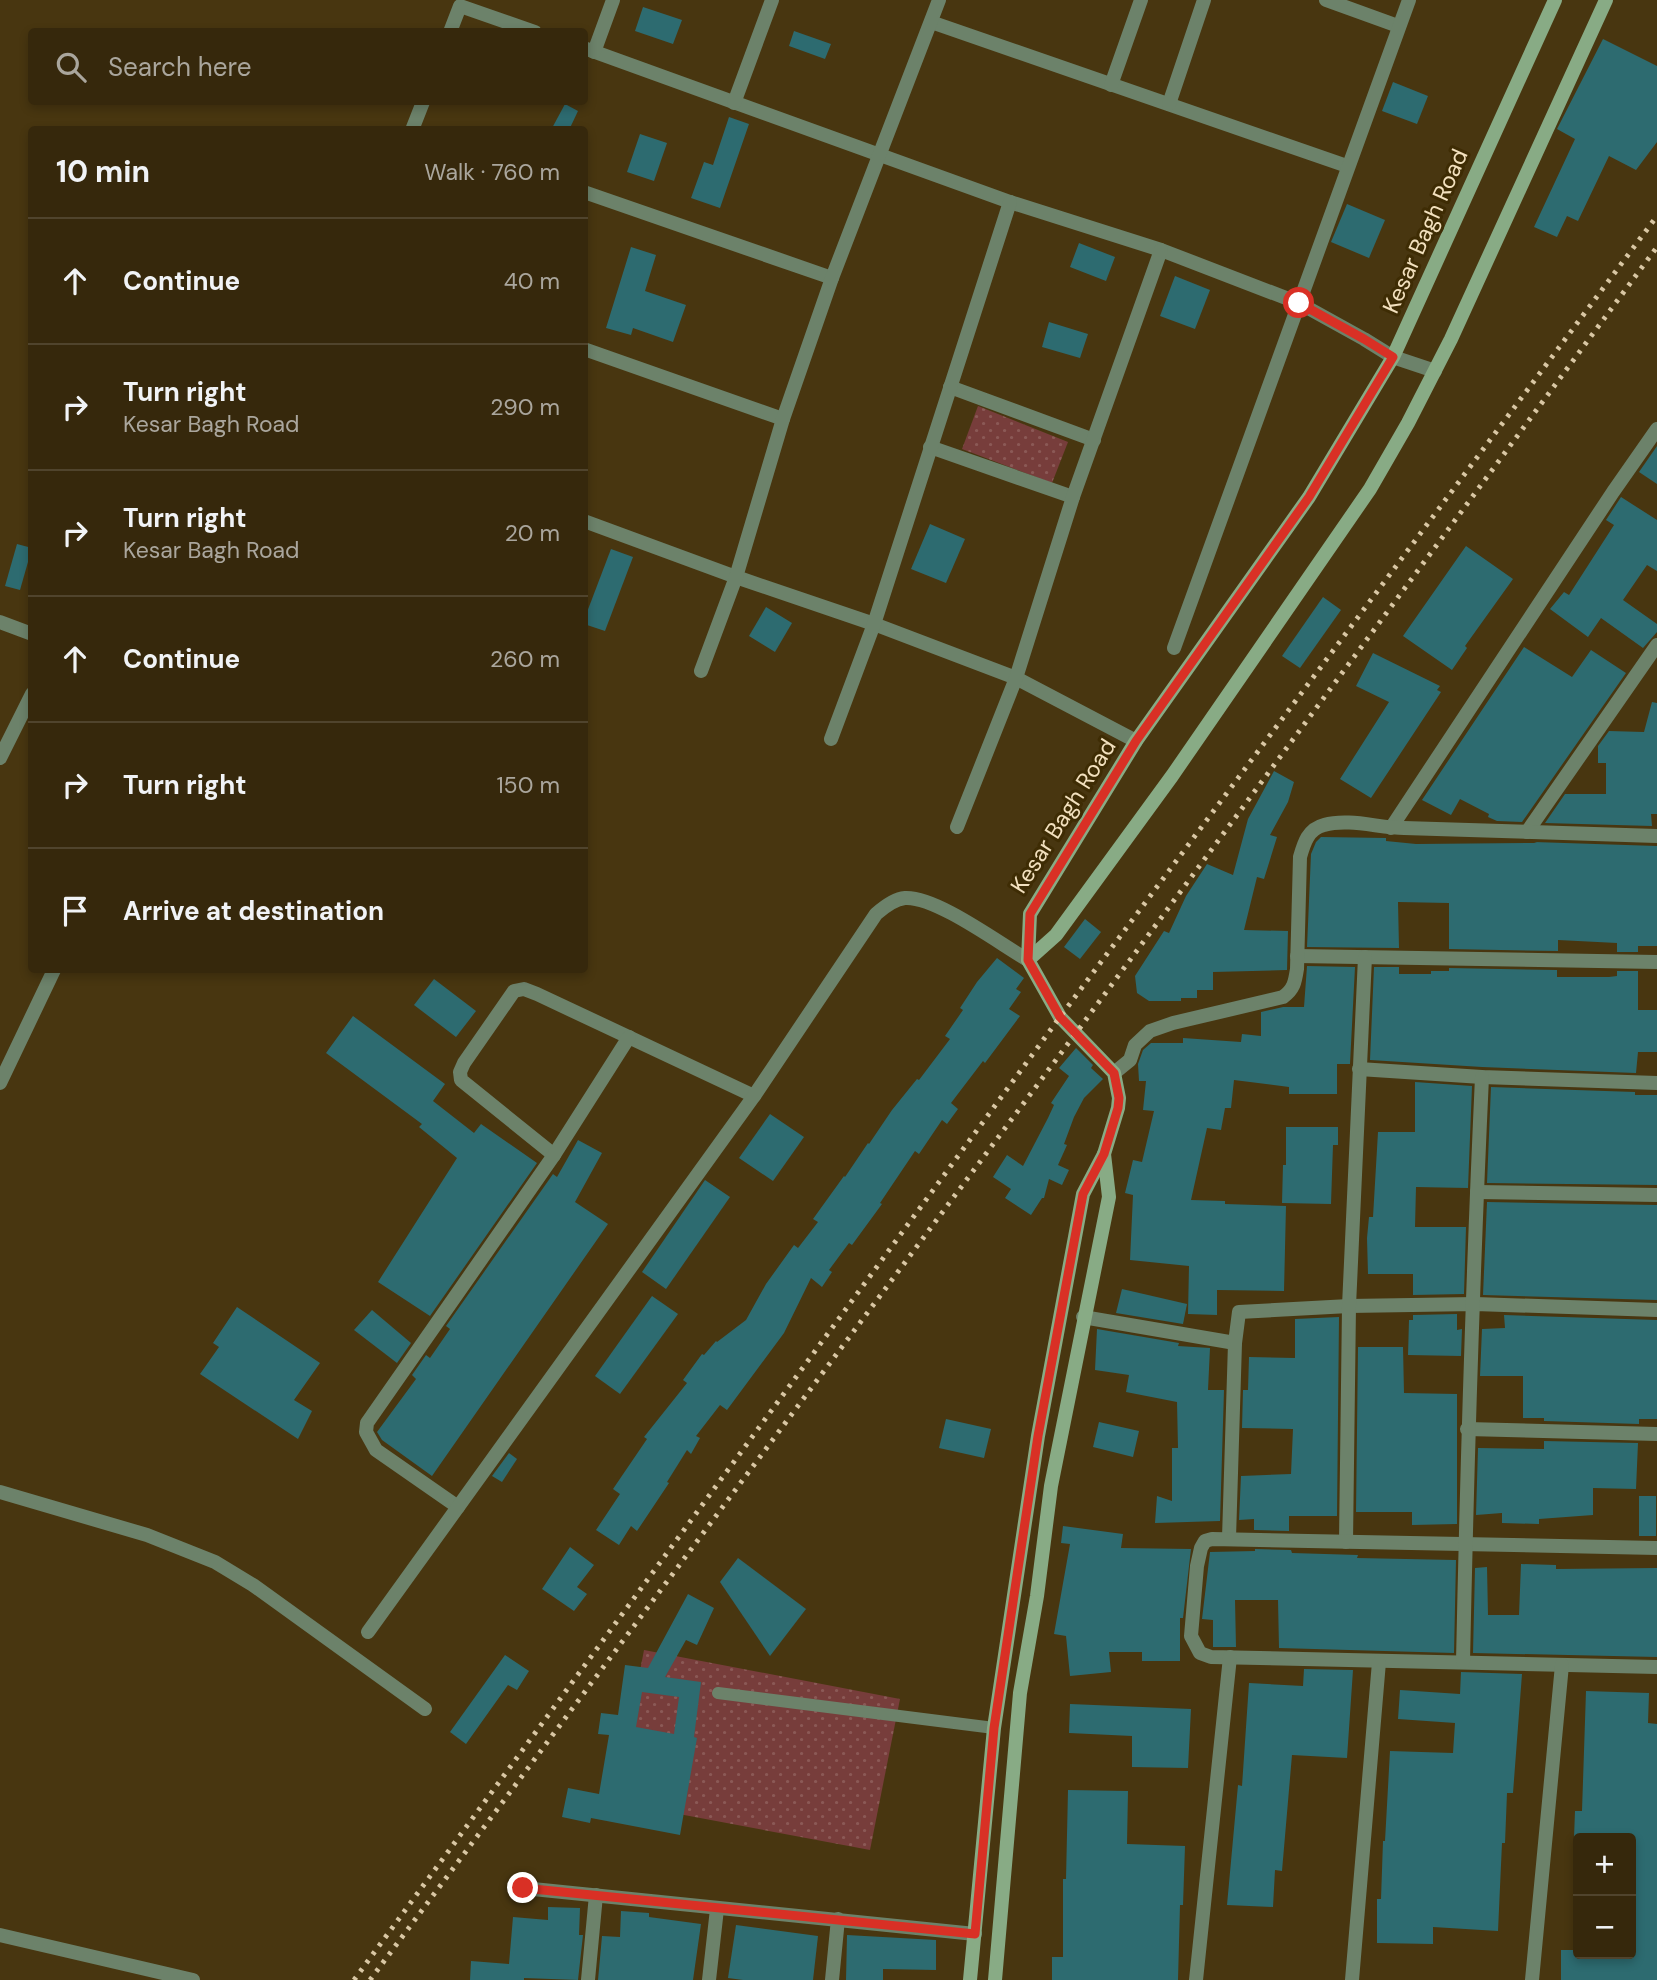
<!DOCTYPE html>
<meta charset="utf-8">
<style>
body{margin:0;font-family:"DM Sans",sans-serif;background:#3d3015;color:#f1f3f6}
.controls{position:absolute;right:21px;bottom:21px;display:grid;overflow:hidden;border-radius:7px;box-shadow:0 4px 10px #0003}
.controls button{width:63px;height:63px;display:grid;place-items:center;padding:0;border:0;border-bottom:2px solid #50442d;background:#36280c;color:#f1f3f6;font:35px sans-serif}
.stop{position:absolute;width:21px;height:21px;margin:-16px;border:5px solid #d93025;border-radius:50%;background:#fff}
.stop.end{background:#d93025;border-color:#fff;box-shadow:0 2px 7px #0008}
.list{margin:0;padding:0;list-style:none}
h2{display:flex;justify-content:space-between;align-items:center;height:91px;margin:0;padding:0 28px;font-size:30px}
h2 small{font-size:23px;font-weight:400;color:#aaa69d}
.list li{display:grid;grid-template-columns:46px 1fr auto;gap:21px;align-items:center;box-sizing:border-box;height:126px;padding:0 28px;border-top:2px solid #50442d}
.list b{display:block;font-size:26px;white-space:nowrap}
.list p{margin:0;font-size:23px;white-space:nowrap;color:#aaa69d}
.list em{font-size:23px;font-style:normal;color:#aaa69d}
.icon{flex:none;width:38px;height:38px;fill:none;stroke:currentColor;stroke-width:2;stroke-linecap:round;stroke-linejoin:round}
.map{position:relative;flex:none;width:1657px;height:1980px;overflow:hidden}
.search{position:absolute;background:#36280c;box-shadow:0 4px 10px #0003;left:28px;top:28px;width:560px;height:77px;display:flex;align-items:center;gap:18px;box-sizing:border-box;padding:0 24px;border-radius:7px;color:#aaa69d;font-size:26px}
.panel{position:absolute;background:#36280c;box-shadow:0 4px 10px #0003;left:28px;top:126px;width:560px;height:847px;border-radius:7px}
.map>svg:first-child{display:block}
.grass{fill:url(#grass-dots)}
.building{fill:#2d6b70;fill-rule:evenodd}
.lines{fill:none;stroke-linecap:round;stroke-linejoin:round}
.service{stroke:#6c826a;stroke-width:12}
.minor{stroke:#6c826a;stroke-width:14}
.secondary{stroke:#88ab85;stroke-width:14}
.rail{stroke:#d9c7a4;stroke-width:5;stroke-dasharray:3.5 7;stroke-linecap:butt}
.route{stroke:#d93025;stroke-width:9}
.labels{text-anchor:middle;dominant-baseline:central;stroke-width:6;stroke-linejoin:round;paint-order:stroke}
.street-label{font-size:23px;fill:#f2e0be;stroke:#3e2c04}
</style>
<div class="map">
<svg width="1657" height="1980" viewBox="0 0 1657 1980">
<defs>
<pattern id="grass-dots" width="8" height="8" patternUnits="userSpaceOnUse" patternTransform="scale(1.75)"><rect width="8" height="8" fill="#773d3b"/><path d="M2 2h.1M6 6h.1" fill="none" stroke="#8b5956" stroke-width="1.8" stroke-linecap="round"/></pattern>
</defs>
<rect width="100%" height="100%" fill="#483610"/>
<g class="grass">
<polygon points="978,406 1068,442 1052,483 962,449"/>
<polygon points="644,1650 900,1699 870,1850 615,1802"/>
</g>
<g class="building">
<polygon points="643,7 682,20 673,44 635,31"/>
<polygon points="794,31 831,44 825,59 789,46"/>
<polygon points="1603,39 1657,66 1657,142 1636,170 1609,156 1578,221 1567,216 1557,237 1534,227 1575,139 1557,129"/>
<polygon points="1393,82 1428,96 1417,124 1382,111"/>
<polygon points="565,104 578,111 569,130 551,130"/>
<polygon points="729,117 749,124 720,208 691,198 704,162 713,165"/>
<polygon points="640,134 667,143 654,181 627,172"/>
<polygon points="1347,204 1385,220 1369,258 1331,242"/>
<polygon points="1079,243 1115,257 1106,281 1070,267"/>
<polygon points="631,247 656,255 645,291 686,305 673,342 633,328 631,335 606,328"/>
<polygon points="1175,276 1210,290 1195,329 1160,316"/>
<polygon points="1049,322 1088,334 1080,358 1042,347"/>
<polygon points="1657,446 1657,484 1639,472"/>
<polygon points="1621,497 1657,520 1657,571 1647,565 1623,600 1657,624 1657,632 1643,648 1601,618 1588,637 1550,609 1564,592 1569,595 1614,525 1606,520"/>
<polygon points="930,524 965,539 946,583 911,569"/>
<polygon points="17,544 32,548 20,590 5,586"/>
<polygon points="1466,546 1513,579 1465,646 1467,648 1452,670 1403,636"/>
<polygon points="611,549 633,557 605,631 584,624 584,620"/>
<polygon points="1323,597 1341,610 1300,668 1282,656"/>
<polygon points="766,607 792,623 775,652 749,636"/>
<polygon points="1524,647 1572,677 1591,650 1626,673 1522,822 1497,821 1488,817 1489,814 1460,799 1451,815 1422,800"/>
<polygon points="1373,653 1440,686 1437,690 1441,692 1371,798 1340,779 1389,702 1356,686"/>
<polygon points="1652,702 1657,703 1657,814 1651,814 1652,826 1545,823 1565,794 1606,794 1606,763 1598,763 1598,746 1609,731 1644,732"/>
<polygon points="1274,771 1294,782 1288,802 1270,835 1277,837 1264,879 1257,877 1244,930 1288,931 1287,970 1213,972 1213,990 1197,990 1197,998 1181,998 1181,1001 1149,1001 1137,993 1135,976 1164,931 1169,933 1186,896 1207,864 1233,875 1248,819"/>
<polygon points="1321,837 1386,838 1386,841 1416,844 1537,843 1534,842 1657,846 1657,946 1638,946 1638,952 1617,952 1617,943 1558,940 1558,951 1449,949 1449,903 1398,902 1399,948 1307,947 1311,854 1316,842"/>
<polygon points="1085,919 1101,932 1080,959 1064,947"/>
<polygon points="997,958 1024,978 1016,989 1021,992 1009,1009 1020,1016 985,1063 983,1061 951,1103 958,1109 947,1124 942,1120 919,1154 915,1151 880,1203 882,1204 852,1245 849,1243 829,1270 832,1272 822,1287 811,1278 784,1333 727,1410 720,1405 696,1436 700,1438 691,1454 687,1450 667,1482 669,1483 637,1531 631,1526 619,1545 596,1530 620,1494 613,1489 647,1439 644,1437 687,1383 683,1380 702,1354 704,1355 716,1341 717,1342 746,1320 766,1284 794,1245 798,1248 818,1222 813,1219 844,1176 845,1177 868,1143 869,1144 892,1110 917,1079 919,1080 950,1039 945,1036 963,1010 960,1008 977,982"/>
<polygon points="1307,966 1355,967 1350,1064 1337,1064 1337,1094 1289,1094 1289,1087 1234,1080 1231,1108 1225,1108 1221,1130 1207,1128 1191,1200 1225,1201 1225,1204 1286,1206 1284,1291 1217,1290 1217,1315 1188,1314 1189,1266 1130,1260 1133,1195 1125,1193 1133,1160 1142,1162 1154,1111 1143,1110 1146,1081 1139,1081 1138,1064 1143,1050 1151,1043 1183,1043 1183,1038 1241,1042 1242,1034 1261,1036 1261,1012 1283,1007 1304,1007"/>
<polygon points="1374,967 1399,967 1399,974 1431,974 1431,971 1449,971 1449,968 1557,970 1557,977 1609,977 1617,976 1617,971 1638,971 1638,1010 1657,1010 1657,1052 1638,1052 1636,1073 1482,1067 1370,1060"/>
<polygon points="434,979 476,1011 456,1037 414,1005"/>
<polygon points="353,1016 445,1084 433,1101 474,1133 481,1124 537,1163 430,1316 378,1282 457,1158 419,1127 422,1124 326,1053"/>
<polygon points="1076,1048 1093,1065 1091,1068 1103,1079 1084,1098 1074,1117 1064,1144 1067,1145 1058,1165 1069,1170 1062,1185 1049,1179 1044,1198 1042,1198 1031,1215 1005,1198 1011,1189 993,1177 1007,1155 1023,1166 1048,1118 1054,1105 1051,1103 1069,1076 1059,1068"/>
<polygon points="1415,1082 1472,1086 1468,1188 1416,1187 1415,1227 1466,1227 1464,1294 1413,1295 1413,1274 1368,1274 1367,1238 1369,1217 1373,1217 1378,1132 1415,1132"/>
<polygon points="1491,1087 1635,1092 1635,1095 1657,1095 1657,1185 1487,1183"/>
<polygon points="770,1114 804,1137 773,1181 739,1158"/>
<polygon points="1286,1127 1338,1127 1338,1145 1333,1145 1331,1204 1282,1203 1283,1165 1286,1165"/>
<polygon points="578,1140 602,1153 575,1202 608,1224 432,1476 382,1440 377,1432 416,1379 412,1375 426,1355 430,1358 450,1329 446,1326 553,1174 557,1177"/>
<polygon points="705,1180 730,1197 666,1289 642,1272"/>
<polygon points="1487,1202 1657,1205 1657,1300 1483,1295"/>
<polygon points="1122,1289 1187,1304 1183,1324 1116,1313"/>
<polygon points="652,1296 678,1314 620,1394 595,1376"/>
<polygon points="237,1307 320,1363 294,1400 312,1411 298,1439 200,1374 219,1347 213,1343"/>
<polygon points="372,1310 411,1343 397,1363 354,1330"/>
<polygon points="1457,1314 1457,1330 1462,1329 1461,1356 1408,1355 1409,1320 1413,1320 1413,1315"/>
<polygon points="1504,1315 1657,1320 1657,1419 1639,1419 1639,1424 1544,1421 1544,1418 1523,1418 1523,1376 1480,1376 1482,1329 1505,1328"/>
<polygon points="1339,1317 1337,1516 1289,1516 1289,1531 1254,1530 1254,1519 1239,1520 1241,1476 1291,1474 1293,1429 1242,1428 1243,1390 1248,1390 1249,1357 1295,1358 1295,1319"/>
<polygon points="1097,1329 1179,1343 1178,1346 1210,1348 1208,1390 1224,1390 1220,1521 1155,1523 1157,1496 1172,1501 1172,1448 1178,1448 1177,1402 1126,1392 1129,1375 1095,1370"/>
<polygon points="1358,1347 1403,1347 1404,1393 1457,1394 1457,1524 1412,1525 1412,1512 1356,1512"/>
<polygon points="946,1419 991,1429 984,1458 939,1448"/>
<polygon points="1099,1422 1139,1431 1133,1457 1093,1447"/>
<polygon points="1544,1441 1638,1443 1636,1489 1593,1488 1593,1515 1539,1519 1539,1524 1502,1523 1502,1513 1476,1515 1478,1448 1544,1449"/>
<polygon points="509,1453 517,1459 502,1482 492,1476"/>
<rect x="1639" y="1496" width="17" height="40"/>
<polygon points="1063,1526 1123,1534 1121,1548 1191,1549 1183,1618 1180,1618 1180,1661 1142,1661 1142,1652 1109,1652 1111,1672 1070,1676 1066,1636 1054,1634 1070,1544 1061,1543"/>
<polygon points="570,1547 594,1565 577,1587 587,1594 574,1611 542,1589"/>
<polygon points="1255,1549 1291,1550 1292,1553 1358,1555 1357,1558 1456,1560 1454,1653 1279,1648 1278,1600 1235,1600 1236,1647 1213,1647 1213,1620 1202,1619 1210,1552 1255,1551"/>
<polygon points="738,1558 806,1609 770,1656 720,1582"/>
<polygon points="1521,1564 1556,1565 1556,1569 1657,1568 1657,1657 1473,1653 1475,1568 1487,1567 1488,1615 1519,1615"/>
<path d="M688 1594 714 1608 697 1645 686 1640 665 1677 701 1682 694 1737 697 1738 680 1835 591 1818 590 1823 562 1817 568 1788 599 1794 609 1735 598 1734 601 1713 618 1715 625 1665 648 1668ZM642 1692 679 1697 674 1734 636 1727Z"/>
<polygon points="505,1655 529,1671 517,1690 508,1685 466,1744 450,1732"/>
<polygon points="1304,1669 1353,1670 1347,1758 1292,1755 1282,1871 1275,1870 1273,1907 1227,1905 1238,1785 1242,1786 1249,1683 1303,1686"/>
<polygon points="1461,1672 1522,1674 1513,1793 1507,1793 1505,1843 1502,1843 1498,1931 1433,1927 1433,1944 1377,1943 1377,1899 1381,1899 1383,1841 1385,1841 1390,1751 1453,1753 1455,1723 1398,1719 1400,1690 1460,1694"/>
<polygon points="1586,1691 1649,1693 1648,1723 1657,1724 1657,1980 1561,1980 1561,1950 1578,1950 1578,1954 1631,1954 1631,1838 1574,1838 1575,1811 1582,1811"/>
<polygon points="1070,1704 1191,1709 1188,1768 1132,1767 1132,1736 1069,1733"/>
<polygon points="1068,1790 1128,1791 1127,1844 1185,1846 1183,1905 1180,1905 1178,1980 1052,1980 1052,1957 1063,1957 1063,1879 1066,1879"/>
<polygon points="548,1907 580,1908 579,1935 583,1935 578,1980 524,1978 524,1980 470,1980 471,1961 509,1964 513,1917 548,1920"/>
<polygon points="621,1911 649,1913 649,1917 701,1924 693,1980 598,1980 602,1936 620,1937"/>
<polygon points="736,1925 818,1936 813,1980 743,1980 728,1978"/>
<polygon points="847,1935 936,1940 936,1970 883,1969 883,1980 846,1980"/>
</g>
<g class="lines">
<polyline class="service" points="718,1693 994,1728"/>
<g class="minor">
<polyline points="1326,0 1398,26"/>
<polyline points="931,22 1347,166"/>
<polyline points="450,32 460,6 535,32"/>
<polyline points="584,48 1010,202 1161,250 1299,303 1364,339 1393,357 1435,371"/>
<polyline points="594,52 613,0"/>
<polyline points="1111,85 1141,0"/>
<polyline points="734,103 772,0"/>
<polyline points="1169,104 1204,0"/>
<polyline points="412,130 423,102"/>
<polyline points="584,192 832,278"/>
<polyline points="584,349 783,419"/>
<polyline points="950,387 1094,440"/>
<polyline points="930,447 1073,497"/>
<polyline points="584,521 736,577 874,624 1016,678 1136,741"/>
<polyline points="0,622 32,634"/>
<polyline points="1174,648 1409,0"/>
<polyline points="701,671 736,577 783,419 832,278 939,0"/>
<polyline points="831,739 874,624 1010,202"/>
<polyline points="0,758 32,694"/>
<polyline points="957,827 1016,678 1073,497 1161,250"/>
<polyline points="1391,828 1613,492 1657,429"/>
<polyline points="1527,832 1657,645"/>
<polyline points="1297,956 1657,962"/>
<polyline points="1359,1069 1482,1077 1657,1083"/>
<path d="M1114 1073 1130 1060 1135 1045 1150 1031 1173 1023 1283 997C1294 989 1295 982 1297 969L1300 857C1304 843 1308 829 1324 825 1349 818 1379 828 1404 828 1489 831 1573 833 1657 836"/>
<polyline points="0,1083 54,970"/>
<polyline points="554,1155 461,1080 460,1072 464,1063 514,991 524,989 537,994 754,1096"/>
<polyline points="1477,1192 1657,1195"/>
<polyline points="1083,1317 1235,1343"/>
<polyline points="1467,1429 1657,1434"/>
<polyline points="0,1492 147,1535 215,1562 253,1585 425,1709"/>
<polyline points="458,1507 376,1450 366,1432 367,1423 554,1155 629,1037"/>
<polyline points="1229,1538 1235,1343 1239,1312 1349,1306 1475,1304 1657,1310"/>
<polyline points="1346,1542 1349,1306 1365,957"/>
<polyline points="1657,1548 1212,1539 1205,1541 1201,1548 1197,1566 1191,1636 1200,1653 1211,1657 1657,1667"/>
<path d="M368 1632 754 1096 876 914C884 907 894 899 905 898 936 896 1000 944 1028 960"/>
<path d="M1463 1662C1467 1467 1473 1272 1482 1077"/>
<polyline points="523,1888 975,1934"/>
<polyline points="0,1935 193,1980"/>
<polyline points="588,1980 596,1895"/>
<polyline points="709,1980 717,1909"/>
<polyline points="832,1980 838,1919"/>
<polyline points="1196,1980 1230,1657"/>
<polyline points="1352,1980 1379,1662"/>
<polyline points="1532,1980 1562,1665"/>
</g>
<g class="secondary">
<polyline points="1028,960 1056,935 1172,776 1370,489 1408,423 1451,339 1606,0"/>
<polyline points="970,1980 994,1728 1038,1436 1083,1194 1104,1154"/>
<polyline points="995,1980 1020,1693 1037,1596 1051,1486 1109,1197 1104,1154 1118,1108 1119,1098 1114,1073 1060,1017 1028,960 1030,914 1136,741 1309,497 1393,357 1555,0"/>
</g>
<g class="rail">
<polyline points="354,1980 1060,1017 1657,216"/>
<polyline points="370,1980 1076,1033 1657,247"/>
</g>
</g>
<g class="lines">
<polyline class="route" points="523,1888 975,1934 994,1728 1038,1436 1083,1194 1104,1154 1118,1108 1119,1098 1114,1073 1060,1017 1028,960 1030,914 1136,741 1309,497 1393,357 1364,339 1299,303"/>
</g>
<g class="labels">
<g class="street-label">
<text transform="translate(1425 231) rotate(-66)">Kesar Bagh Road</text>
<text transform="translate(1063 816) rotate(-58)">Kesar Bagh Road</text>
</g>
</g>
</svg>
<div class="controls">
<button>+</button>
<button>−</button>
</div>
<div class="stop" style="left:1299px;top:303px"></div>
<div class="stop end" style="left:523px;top:1888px"></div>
<div class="search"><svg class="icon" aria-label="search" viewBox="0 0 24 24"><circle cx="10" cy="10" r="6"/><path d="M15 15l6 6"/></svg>Search here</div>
<section class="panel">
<h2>10 min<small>Walk · 760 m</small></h2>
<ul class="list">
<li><svg class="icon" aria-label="ahead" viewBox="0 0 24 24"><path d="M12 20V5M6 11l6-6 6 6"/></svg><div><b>Continue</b></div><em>40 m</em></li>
<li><svg class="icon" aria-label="right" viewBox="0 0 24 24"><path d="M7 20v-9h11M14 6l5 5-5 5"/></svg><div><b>Turn right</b><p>Kesar Bagh Road</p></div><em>290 m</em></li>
<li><svg class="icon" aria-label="right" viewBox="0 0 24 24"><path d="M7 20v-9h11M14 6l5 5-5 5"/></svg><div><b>Turn right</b><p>Kesar Bagh Road</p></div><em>20 m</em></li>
<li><svg class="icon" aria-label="ahead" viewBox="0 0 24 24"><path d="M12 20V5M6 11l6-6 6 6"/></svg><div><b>Continue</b></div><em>260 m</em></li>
<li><svg class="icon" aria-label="right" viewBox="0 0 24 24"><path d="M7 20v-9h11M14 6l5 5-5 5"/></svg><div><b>Turn right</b></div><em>150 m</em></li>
<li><svg class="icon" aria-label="arrive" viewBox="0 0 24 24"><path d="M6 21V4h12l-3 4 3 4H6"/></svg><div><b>Arrive at destination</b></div></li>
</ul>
</section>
</div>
